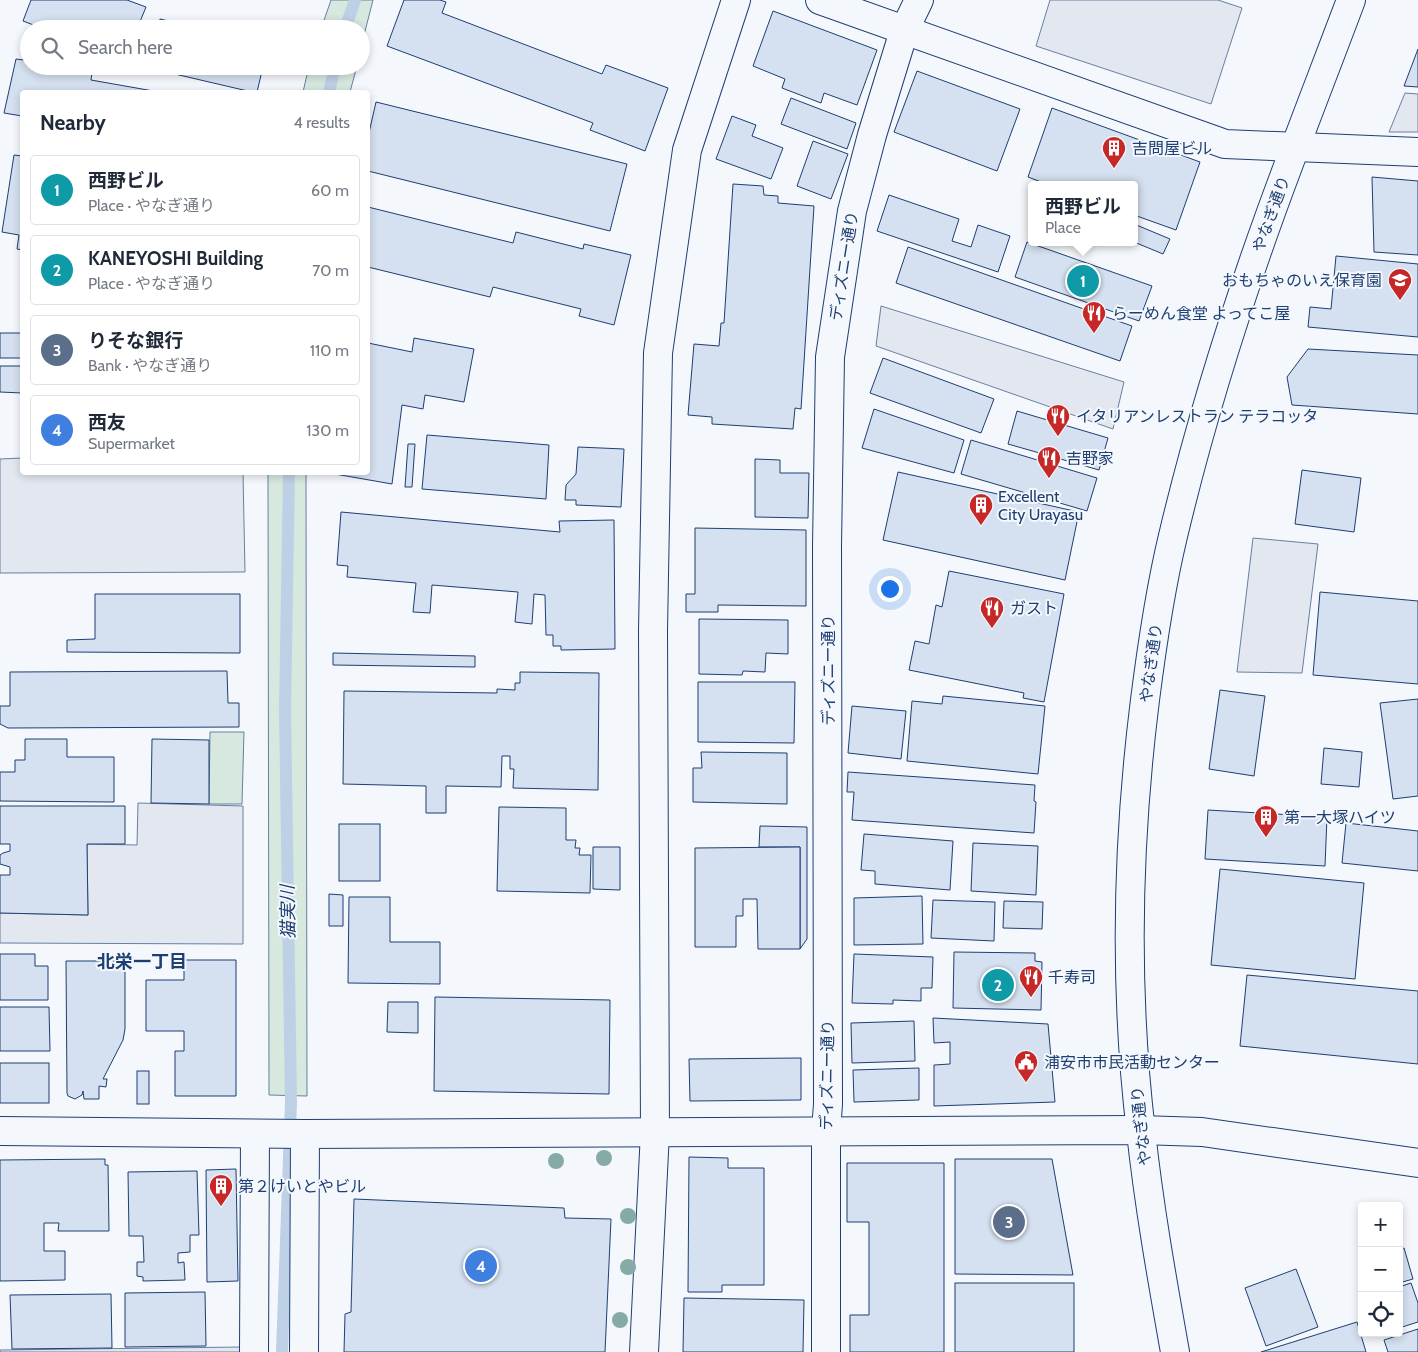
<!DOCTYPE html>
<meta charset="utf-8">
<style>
body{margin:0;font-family:Cabin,"Noto Sans JP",sans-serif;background:#f2f2f3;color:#1f2937}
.controls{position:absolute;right:15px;bottom:15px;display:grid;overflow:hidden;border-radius:5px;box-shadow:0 2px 8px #0003}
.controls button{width:45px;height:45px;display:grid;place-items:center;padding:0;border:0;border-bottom:1px solid #e0e1e3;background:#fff;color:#1f2937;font:25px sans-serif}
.you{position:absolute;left:889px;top:588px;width:18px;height:18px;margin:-12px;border:4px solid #fff;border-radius:50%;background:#1a73e8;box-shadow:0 0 0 8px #1a73e833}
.badge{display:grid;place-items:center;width:32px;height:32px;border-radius:50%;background:#0f766e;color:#fff;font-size:16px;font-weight:700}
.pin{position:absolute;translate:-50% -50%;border:2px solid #fff;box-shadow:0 1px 5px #0006}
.popup{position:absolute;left:1028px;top:181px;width:110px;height:65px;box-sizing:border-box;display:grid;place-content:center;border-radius:5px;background:#fff;filter:drop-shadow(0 1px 4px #0005);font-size:16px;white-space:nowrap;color:#747a83}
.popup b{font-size:19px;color:#1f2937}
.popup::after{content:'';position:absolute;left:50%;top:100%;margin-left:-10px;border:10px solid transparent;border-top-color:#fff}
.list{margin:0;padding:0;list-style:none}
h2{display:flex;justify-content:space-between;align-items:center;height:65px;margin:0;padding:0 20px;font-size:21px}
h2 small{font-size:16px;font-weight:400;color:#747a83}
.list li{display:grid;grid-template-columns:32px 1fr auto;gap:15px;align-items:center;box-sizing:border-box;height:70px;margin:0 10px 10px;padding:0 10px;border:1px solid #e0e1e3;border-radius:5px}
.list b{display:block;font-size:19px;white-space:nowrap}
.list p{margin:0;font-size:16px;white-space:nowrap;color:#747a83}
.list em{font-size:16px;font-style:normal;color:#747a83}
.icon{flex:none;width:28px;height:28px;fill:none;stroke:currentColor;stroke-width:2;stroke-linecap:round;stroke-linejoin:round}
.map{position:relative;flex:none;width:1418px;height:1352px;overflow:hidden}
.search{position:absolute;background:#fff;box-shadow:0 2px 8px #0003;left:20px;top:20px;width:350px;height:55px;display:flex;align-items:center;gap:12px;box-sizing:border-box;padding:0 18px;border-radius:28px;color:#747a83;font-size:19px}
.panel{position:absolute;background:#fff;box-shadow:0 2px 8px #0003;left:20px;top:90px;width:350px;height:385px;border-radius:5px}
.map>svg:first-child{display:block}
.green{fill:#d7e8df;stroke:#687fa3}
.parking{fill:#e3e8f0;stroke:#687fa3}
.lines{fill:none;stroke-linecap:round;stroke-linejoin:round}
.stream{stroke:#bed0e5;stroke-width:12}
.building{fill:#d5e0f0;stroke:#1d3f73}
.pedestrian-casing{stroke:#1d3f73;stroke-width:30}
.minor-casing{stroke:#1d3f73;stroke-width:30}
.secondary-casing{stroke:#1d3f73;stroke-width:30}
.pedestrian{stroke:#f4f7fb;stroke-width:28}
.minor{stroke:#f4f7fb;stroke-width:28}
.secondary{stroke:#f4f7fb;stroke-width:28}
.tree{fill:#86aba6}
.labels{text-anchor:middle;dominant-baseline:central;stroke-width:4;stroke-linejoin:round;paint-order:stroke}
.poi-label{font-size:16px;fill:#1d3f73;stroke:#f4f7fb;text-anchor:start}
.street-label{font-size:16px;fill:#1d3f73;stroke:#f4f7fb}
.water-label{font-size:18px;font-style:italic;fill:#1d3f73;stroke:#f4f7fb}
.neighbourhood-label{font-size:18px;font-weight:bold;fill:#1d3f73;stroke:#f4f7fb}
</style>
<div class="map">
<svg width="1418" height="1352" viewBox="0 0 1418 1352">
<rect width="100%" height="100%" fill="#f4f7fb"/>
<g class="green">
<polygon points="331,0 373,0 361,47 361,29 321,29"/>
<polygon points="309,66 357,66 350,92 303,92"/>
<polygon points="268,473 306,473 307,1096 269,1095"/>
<polygon points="210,732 244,732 242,804 209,804"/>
</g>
<g class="parking">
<polygon points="1050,0 1218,0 1242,8 1211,104 1036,46"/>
<polygon points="1405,93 1418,94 1418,132 1389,132"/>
<polygon points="881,306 1124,382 1113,429 876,346"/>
<polygon points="22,458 22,472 243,473 245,572 0,573 0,459"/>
<polygon points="1253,538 1318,544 1302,673 1237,672"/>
<polygon points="138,803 243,806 243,944 0,943 0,913 88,915 87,844 137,845"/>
<polygon points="243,1347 243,1352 0,1352 0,1350"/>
</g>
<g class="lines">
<g class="stream">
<polyline points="345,29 355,0"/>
<polyline points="329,92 335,66"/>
<polyline points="282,1352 291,1102 285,710 289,472"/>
</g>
</g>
<g class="building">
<polygon points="31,0 127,0 146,7 137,29 44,29 23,21"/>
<polygon points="404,0 440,0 446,2 442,13 602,74 606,65 668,88 645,151 590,130 593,123 387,46"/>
<polygon points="773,11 877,50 857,105 824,93 821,103 782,88 785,79 753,66"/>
<polygon points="160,19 202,29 158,29"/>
<polygon points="1418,49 1418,87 1404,86"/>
<polygon points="25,54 29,55 29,66 93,66 91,80 159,92 22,92 22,116 4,113 16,59 24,60"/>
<polygon points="149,66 246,66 262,71 257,92 252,92 149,68"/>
<polygon points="917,71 1020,109 997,171 894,132"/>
<polygon points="791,98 856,123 847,149 781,124"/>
<polygon points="376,102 627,164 610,231 368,171 368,137"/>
<polygon points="1052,108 1200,162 1176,230 1134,215 1134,185 1049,185 1028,177"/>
<polygon points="732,116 756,125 752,136 783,148 771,179 716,159"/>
<polygon points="813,141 848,154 831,199 797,186"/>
<polygon points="14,155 22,156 22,250 17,249 19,235 2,232"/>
<polygon points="1372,177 1418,181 1418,255 1374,252"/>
<polygon points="733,184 763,186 764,195 778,196 778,203 814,206 801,409 795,408 793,429 712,424 712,417 688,415 694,344 719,346 721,323 724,323"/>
<polygon points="889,195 959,219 952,241 971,247 978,225 1010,236 998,272 877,231"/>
<polygon points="368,207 513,243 516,232 583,249 584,244 631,255 614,325 579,316 581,309 493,287 490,297 368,267 368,269"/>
<polygon points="1134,224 1170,239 1163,254 1134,242"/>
<polygon points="1027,242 1152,286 1139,321 1015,277"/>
<polygon points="908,247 1132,326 1120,361 896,283"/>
<polygon points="1336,256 1418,264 1418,337 1308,327 1310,307 1331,309"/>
<rect x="0" y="333" width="22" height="25"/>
<polygon points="414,338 474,349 464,402 425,395 423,409 402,405 392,484 335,474 368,472 368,343 412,352"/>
<polygon points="1308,349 1418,355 1418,414 1292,405 1287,377"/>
<polygon points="883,358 994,399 981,433 870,393"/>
<polygon points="0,366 22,366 22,393 0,392"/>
<polygon points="874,409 964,440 954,473 862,448"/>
<polygon points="1017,411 1108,438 1099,470 1008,444"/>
<polygon points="427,435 549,445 546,499 422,489"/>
<polygon points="971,440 1097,478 1087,511 961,474"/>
<polygon points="408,444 415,444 412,487 405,487"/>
<polygon points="578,447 624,449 621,507 576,505 576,500 565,500 566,485 576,474"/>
<polygon points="755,459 780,460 780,473 809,473 808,518 755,517"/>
<polygon points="1302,470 1361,478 1354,532 1295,524"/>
<polygon points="898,472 1079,512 1065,580 883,540"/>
<polygon points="341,512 560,532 559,521 614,520 615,649 561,650 561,646 553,646 553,635 546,635 545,595 534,594 532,624 515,622 518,592 432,585 430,613 413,612 416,583 347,577 348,566 337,565"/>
<polygon points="695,528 806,530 806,606 718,605 718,612 686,612 686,594 695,594"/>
<polygon points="949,571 1064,594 1044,702 1023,698 1024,693 909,670 915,641 929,644 936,605 942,607"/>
<polygon points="1320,592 1418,601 1418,684 1313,675"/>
<polygon points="95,594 240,594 240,653 67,652 67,640 95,639"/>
<polygon points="699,619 788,620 788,654 766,653 765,672 743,671 742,675 699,674"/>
<polygon points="333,653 475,656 475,667 333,665"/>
<polygon points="227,671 228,703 239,703 239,727 8,728 0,724 0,706 10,706 10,672"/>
<polygon points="520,672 599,673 598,790 513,788 514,769 510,769 510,756 502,756 501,787 446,786 446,813 426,813 426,786 343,784 344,691 497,693 497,689 515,690 515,683 520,683"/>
<polygon points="698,682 795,682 794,743 698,742"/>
<polygon points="1220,690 1265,696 1254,776 1209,769"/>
<polygon points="943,696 1045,706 1038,774 907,761 912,701 942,704"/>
<polygon points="1418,699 1418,796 1393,799 1380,703"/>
<polygon points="852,706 906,711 901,759 848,753"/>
<polygon points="25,739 67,739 67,757 114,757 114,802 0,801 0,772 15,772 15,760 25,760"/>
<polygon points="152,739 209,740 209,804 151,803"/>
<polygon points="1324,748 1362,752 1359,787 1321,784"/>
<polygon points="701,752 787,753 787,804 693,802 693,768 702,768"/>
<polygon points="848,772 1035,785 1034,801 1036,802 1034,833 852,820 854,792 847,792"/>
<polygon points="0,806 125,806 125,844 87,844 88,915 0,913 0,875 10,875 10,867 0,864 0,855 3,853 10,851 10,844 0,844"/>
<polygon points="499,807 566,808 566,840 576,840 575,848 580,848 579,855 591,855 590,893 497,891"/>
<polygon points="1208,810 1327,817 1325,866 1205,859"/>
<polygon points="1346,823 1418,831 1418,871 1342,863"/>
<rect x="339" y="824" width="41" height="57"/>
<polygon points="760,826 807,827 807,939 800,949 800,847 759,847"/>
<polygon points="864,834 953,841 950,890 875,884 875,871 861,870"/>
<polygon points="973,843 1038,846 1036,895 971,891"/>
<polygon points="593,847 620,847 620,890 593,889"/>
<polygon points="800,847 800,949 758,949 757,899 743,899 743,916 736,916 736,947 695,947 695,848"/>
<polygon points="1220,869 1364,883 1355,979 1211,965"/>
<polygon points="329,894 343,895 343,926 329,926"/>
<polygon points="922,896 923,944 854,945 854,898"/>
<polygon points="349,897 390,897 390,942 440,942 440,984 348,983"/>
<polygon points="933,900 995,902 994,941 931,938"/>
<polygon points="1004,901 1043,902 1042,929 1003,928"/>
<polygon points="954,952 1035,953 1035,961 1042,962 1041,1010 953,1008"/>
<polygon points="0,954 35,954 35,966 48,966 48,1000 0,1000"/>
<polygon points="854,954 933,957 932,988 921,988 921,1001 893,1000 893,1004 852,1003"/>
<polygon points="184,960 236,960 236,1096 175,1096 175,1051 184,1051 184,1031 146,1031 146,980 184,980"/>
<polygon points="66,961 125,961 125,1029 123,1040 103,1079 107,1079 106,1087 99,1086 99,1099 84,1099 83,1091 82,1095 75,1099 68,1096 67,1093"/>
<polygon points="1247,975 1418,991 1418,1064 1240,1046"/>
<polygon points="435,997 610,1000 609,1094 434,1091"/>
<polygon points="388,1002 418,1002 418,1033 387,1032"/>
<polygon points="0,1007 49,1007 50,1051 0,1051"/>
<polygon points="933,1018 1048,1024 1055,1102 934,1106 934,1065 950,1064 950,1042 934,1043"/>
<polygon points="914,1021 915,1061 852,1063 851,1023"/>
<polygon points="801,1058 801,1100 690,1101 689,1059"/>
<rect x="0" y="1063" width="49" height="40"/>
<polygon points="919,1068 919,1100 854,1102 853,1070"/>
<rect x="137" y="1071" width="12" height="33"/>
<polygon points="689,1157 728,1158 728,1168 764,1168 764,1285 722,1285 722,1292 688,1292"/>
<polygon points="105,1159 105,1165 108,1165 109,1231 58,1231 59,1223 44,1223 44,1251 65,1251 65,1280 0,1281 0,1160"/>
<polygon points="955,1159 1052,1159 1073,1275 955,1274"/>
<polygon points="847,1163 944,1163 944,1352 850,1352 850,1315 869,1315 869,1222 847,1222"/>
<polygon points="236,1169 238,1281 207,1282 206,1170"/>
<polygon points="197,1171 199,1235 190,1235 190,1252 178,1253 178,1263 184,1262 185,1280 143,1281 143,1277 137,1276 137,1262 144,1262 143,1236 129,1236 128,1172"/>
<polygon points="354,1199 564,1208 565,1218 611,1219 605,1352 344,1352 345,1314 351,1312"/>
<polygon points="1404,1248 1413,1279 1399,1283 1399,1250"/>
<polygon points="1296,1269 1318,1327 1266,1346 1245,1288"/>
<rect x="955" y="1283" width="119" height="69"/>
<polygon points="1411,1283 1418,1303 1418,1322 1399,1328 1399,1287"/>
<polygon points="205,1292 206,1346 125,1347 125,1293"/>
<polygon points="111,1294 112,1348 12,1349 10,1295"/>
<polygon points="684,1298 804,1300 803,1352 683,1352"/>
<polygon points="1357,1322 1366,1352 1261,1352"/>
<polygon points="1418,1329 1418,1352 1388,1352 1384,1340"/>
</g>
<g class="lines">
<g class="pedestrian-casing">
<g id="pedestrian">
<polyline points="254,1352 255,1134"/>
<polyline points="304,1352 305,1134"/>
<polyline points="826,1352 826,1131 828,1104 827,546 830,357 852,211 872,135 904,31 919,0"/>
</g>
</g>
<g class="minor-casing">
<g id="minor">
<polyline points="820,0 1225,144 1418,152"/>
<polyline points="0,1131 305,1134 1140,1130 1202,1132 1418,1163"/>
<polyline points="644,1352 655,1132 653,631 658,353 687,150 736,0"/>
</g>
</g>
<g class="secondary-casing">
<path id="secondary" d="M1175 1352C1162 1279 1149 1206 1141 1132 1124 989 1127 843 1145 700 1152 645 1160 590 1173 536 1199 427 1232 320 1270 215 1296 143 1324 72 1351 0"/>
</g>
<use href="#pedestrian" class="pedestrian"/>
<use href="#minor" class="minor"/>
<use href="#secondary" class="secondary"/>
</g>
<g class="tree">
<circle cx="604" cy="1158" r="8"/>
<circle cx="556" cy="1161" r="8"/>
<circle cx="628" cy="1216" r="8"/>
<circle cx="628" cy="1267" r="8"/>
<circle cx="620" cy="1320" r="8"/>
</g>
<defs>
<g id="building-pin" transform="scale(1.25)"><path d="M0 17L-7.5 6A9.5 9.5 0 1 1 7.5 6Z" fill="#c62828" stroke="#f4f7fb"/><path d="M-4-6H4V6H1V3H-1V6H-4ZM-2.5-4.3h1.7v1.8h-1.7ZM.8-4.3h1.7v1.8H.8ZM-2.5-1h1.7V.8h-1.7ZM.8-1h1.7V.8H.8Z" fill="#fff"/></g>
<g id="school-pin" transform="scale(1.25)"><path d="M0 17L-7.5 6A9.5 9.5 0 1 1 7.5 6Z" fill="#c62828" stroke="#f4f7fb"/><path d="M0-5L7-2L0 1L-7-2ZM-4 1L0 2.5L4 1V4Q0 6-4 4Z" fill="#fff"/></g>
<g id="restaurant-pin" transform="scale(1.25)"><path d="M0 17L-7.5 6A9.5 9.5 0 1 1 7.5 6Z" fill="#c62828" stroke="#f4f7fb"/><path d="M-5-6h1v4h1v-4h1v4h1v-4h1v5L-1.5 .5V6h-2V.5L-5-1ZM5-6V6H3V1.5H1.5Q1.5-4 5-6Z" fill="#fff"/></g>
<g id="civic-pin" transform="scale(1.25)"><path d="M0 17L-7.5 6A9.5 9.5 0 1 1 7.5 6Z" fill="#c62828" stroke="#f4f7fb"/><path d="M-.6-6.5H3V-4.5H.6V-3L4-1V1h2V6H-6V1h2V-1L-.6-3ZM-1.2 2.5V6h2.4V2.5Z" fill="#fff"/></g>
</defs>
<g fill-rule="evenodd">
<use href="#building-pin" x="1114" y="148"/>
<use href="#school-pin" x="1400" y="280"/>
<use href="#restaurant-pin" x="1094" y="313"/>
<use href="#restaurant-pin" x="1058" y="416"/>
<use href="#restaurant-pin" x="1049" y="458"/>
<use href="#building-pin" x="981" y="505"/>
<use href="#restaurant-pin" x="992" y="608"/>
<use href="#building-pin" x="1266" y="817"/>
<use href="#restaurant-pin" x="1031" y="977"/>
<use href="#civic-pin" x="1026" y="1062"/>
<use href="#building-pin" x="221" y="1186"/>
</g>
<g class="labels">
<g class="poi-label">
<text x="1132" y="148">吉問屋ビル</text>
<text x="1382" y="280" text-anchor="end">おもちゃのいえ保育園</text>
<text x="1112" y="313">らーめん食堂 よってこ屋</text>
<text x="1076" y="416">イタリアンレストラン テラコッタ</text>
<text x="1066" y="458">吉野家</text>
<text x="998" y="496">Excellent<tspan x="998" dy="18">City Urayasu</tspan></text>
<text x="1010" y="608">ガスト</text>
<text x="1284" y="817">第一大塚ハイツ</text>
<text x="1048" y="977">千寿司</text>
<text x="1044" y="1062">浦安市市民活動センター</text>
<text x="238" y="1186">第２けいとやビル</text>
</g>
<g class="street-label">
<text transform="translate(1271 214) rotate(-70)">やなぎ通り</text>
<text transform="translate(844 266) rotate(-81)">ディズニー通り</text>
<text transform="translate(1151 663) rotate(-82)">やなぎ通り</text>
<text transform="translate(828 670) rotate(-90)">ディズニー通り</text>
<text transform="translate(827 1075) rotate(-89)">ディズニー通り</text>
<text transform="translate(1141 1126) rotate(-96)">やなぎ通り</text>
</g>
<g class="water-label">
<text transform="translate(288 912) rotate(-91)">猫実川</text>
</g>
<g class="neighbourhood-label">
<text x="142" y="962">北栄一丁目</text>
</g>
</g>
</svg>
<div class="controls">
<button>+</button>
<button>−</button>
<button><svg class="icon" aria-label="locate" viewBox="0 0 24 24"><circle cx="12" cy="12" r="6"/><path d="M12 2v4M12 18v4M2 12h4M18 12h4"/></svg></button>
</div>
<div class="you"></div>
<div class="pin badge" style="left:1083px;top:281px;background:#0f9aa8">1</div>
<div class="popup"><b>西野ビル</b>Place</div>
<div class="pin badge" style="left:998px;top:985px;background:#0f9aa8">2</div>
<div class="pin badge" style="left:1009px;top:1222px;background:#5c6f8a">3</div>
<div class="pin badge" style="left:481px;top:1266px;background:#3f7fe0">4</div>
<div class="search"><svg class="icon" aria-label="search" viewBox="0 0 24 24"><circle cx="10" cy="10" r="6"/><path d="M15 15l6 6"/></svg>Search here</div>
<section class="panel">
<h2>Nearby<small>4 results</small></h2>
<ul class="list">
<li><span class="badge" style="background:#0f9aa8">1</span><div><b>西野ビル</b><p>Place · やなぎ通り</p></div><em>60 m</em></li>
<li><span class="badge" style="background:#0f9aa8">2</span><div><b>KANEYOSHI Building</b><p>Place · やなぎ通り</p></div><em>70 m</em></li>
<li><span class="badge" style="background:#5c6f8a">3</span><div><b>りそな銀行</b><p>Bank · やなぎ通り</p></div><em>110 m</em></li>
<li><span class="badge" style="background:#3f7fe0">4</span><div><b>西友</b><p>Supermarket</p></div><em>130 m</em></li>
</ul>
</section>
</div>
